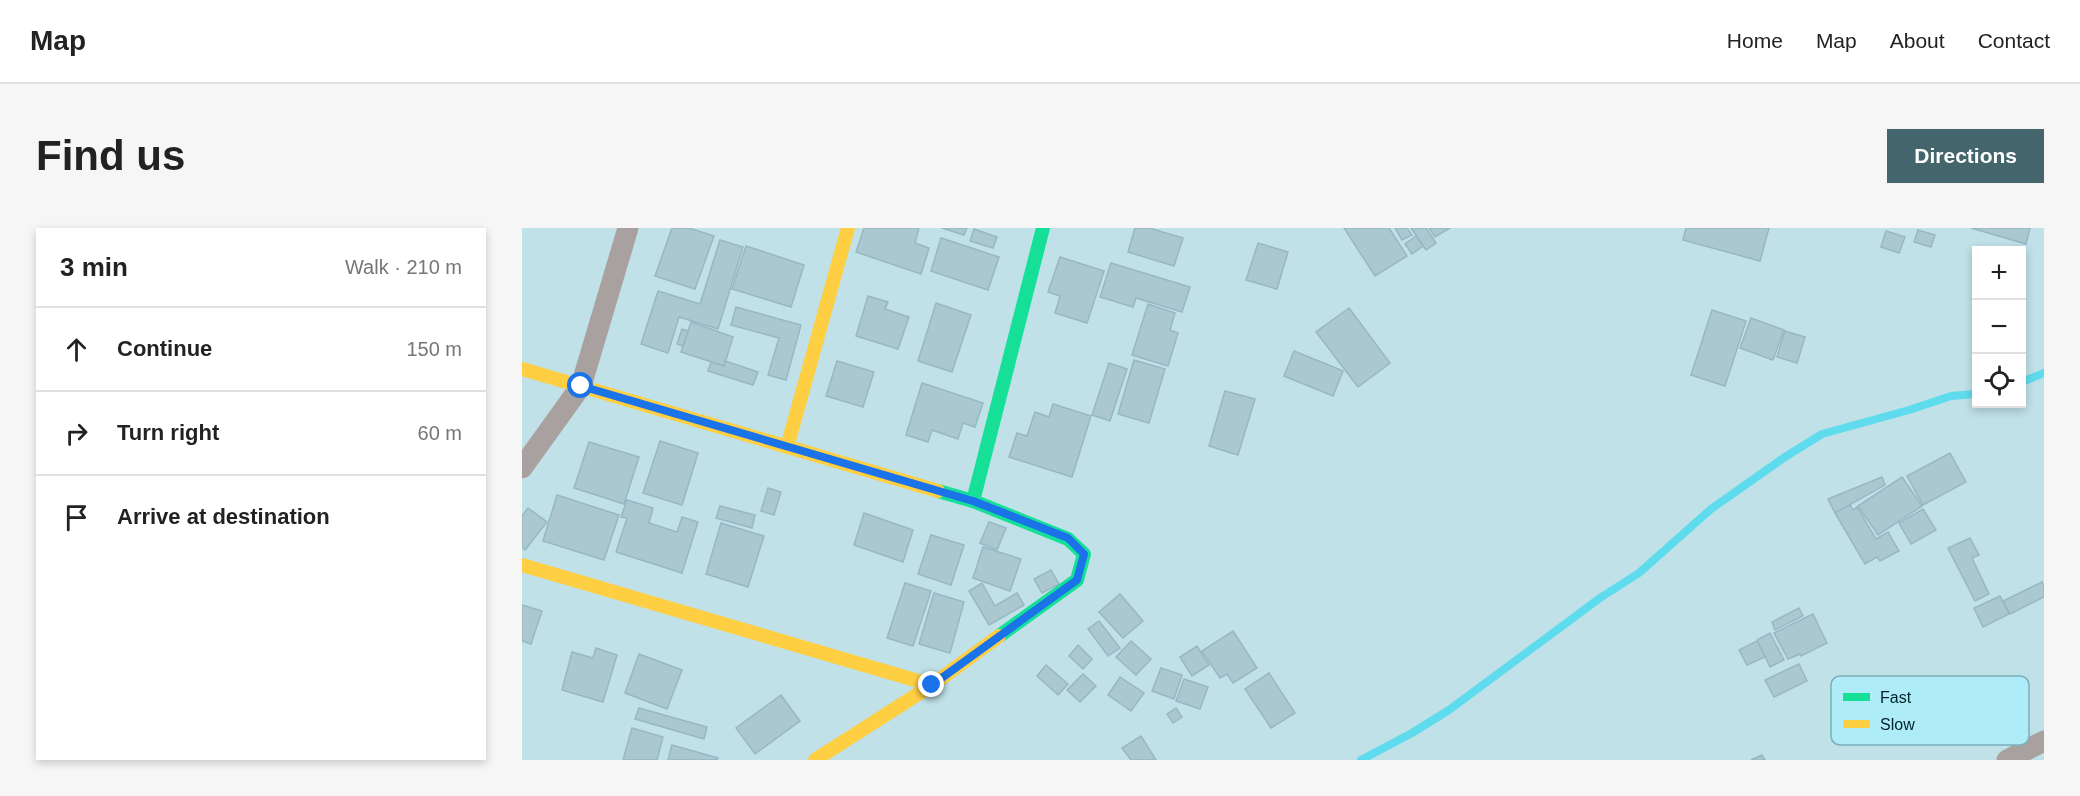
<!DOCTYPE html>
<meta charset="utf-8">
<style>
body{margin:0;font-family:Helvetica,sans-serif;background:#f6f6f6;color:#222}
.controls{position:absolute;right:18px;top:18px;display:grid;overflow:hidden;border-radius:0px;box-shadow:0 3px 9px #0003}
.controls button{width:54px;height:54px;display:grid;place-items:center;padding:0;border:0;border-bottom:2px solid #e0e0e0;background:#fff;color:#222;font:30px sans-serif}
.stop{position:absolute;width:18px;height:18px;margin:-14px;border:4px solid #1a73e8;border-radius:50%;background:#fff}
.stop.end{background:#1a73e8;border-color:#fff;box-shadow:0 2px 6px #0008}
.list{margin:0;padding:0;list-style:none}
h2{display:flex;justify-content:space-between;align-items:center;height:78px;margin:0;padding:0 24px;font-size:26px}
h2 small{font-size:20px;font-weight:400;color:#767676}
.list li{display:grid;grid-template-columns:39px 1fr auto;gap:18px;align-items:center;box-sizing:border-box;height:84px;padding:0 24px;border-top:2px solid #e0e0e0}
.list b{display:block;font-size:22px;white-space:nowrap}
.list em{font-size:20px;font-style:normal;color:#767676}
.icon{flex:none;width:33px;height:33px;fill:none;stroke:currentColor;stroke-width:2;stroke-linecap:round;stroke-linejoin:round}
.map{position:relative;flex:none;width:1522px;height:532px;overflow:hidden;border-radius:0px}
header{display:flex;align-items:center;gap:36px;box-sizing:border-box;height:84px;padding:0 30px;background:#fff;border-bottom:2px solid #e0e0e0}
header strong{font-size:28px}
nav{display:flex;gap:33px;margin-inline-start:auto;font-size:21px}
.intro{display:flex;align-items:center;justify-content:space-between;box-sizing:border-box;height:144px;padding:0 36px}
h1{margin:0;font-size:42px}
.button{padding:15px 27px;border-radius:0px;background:#43656b;color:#fff;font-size:21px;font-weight:700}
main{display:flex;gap:36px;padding:0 36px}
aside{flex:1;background:#fff;border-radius:0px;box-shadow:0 3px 9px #0003}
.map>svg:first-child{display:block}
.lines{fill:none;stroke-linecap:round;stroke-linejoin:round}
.stream{stroke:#5fdbee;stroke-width:8}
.building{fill:#abc8d1;stroke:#97b8c3;stroke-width:1.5}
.street{stroke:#a9a1a0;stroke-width:21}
.fast{stroke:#16e098;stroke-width:14}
.slow{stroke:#ffcf43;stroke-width:14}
.route{stroke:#1a73e8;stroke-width:8}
.key{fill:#aeecf8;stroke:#7aafba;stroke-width:1.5}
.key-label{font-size:16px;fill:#002228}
</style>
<header>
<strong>Map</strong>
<nav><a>Home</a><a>Map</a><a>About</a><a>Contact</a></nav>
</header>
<div class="intro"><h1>Find us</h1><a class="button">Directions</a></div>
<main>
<aside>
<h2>3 min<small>Walk · 210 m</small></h2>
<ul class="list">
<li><svg class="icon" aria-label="ahead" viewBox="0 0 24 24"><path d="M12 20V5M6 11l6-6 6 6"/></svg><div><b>Continue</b></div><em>150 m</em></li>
<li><svg class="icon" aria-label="right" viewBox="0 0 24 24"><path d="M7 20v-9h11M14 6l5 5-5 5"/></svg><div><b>Turn right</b></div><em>60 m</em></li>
<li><svg class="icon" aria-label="arrive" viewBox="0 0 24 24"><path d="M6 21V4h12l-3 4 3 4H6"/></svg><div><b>Arrive at destination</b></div></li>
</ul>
</aside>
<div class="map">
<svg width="1522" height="532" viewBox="0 0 1522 532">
<rect width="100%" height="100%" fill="#bfe1e7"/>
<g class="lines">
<g class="stream">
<polyline points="1500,154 1522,145"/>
<polyline points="839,532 890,505 927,482 1078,370 1117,345 1189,281 1263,229 1300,206 1387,182 1429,168 1454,166"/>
</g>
</g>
<g class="building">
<polygon points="150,0 167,0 192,8 173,61 133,48"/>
<polygon points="342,0 397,0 393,15 407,20 399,46 334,24"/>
<polygon points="420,0 445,0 442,7"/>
<polygon points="613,0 627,0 661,10 652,38 606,24"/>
<polygon points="822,0 867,0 885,28 853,48"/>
<polygon points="873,0 885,0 890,7 880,12"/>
<polygon points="889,0 904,0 914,15 904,22"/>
<polygon points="907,0 928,0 913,9"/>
<polygon points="1164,0 1247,0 1238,33 1161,12"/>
<polygon points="1449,0 1508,0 1504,16"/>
<polygon points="452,1 475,9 471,20 448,13"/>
<polygon points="1396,2 1413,7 1409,19 1392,14"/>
<polygon points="1364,3 1383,9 1377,25 1359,19"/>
<polygon points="894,8 901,18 890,26 883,16"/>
<polygon points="419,10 477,29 466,62 409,43"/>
<polygon points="198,12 221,19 196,101 157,89 146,125 119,116 136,63 178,76"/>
<polygon points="736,15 766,24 755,61 724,52"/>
<polygon points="224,18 282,37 269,79 210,61"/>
<polygon points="538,29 582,43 565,95 533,85 538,68 526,64"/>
<polygon points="589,35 668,59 660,84 614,70 611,79 578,69"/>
<polygon points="346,68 366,74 363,81 387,89 376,121 334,108"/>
<polygon points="414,75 449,87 430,144 396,133"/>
<polygon points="626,76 653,85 648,102 656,105 646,138 610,127"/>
<polygon points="214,79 279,97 264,152 246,147 257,110 209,97"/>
<polygon points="827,80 868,135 836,159 794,104"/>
<polygon points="1190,82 1224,93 1203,158 1169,147"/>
<polygon points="1229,90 1262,102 1251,132 1218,120"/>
<polygon points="169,94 211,109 202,138 159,124"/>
<polygon points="160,101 166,103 161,118 155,116"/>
<polygon points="1263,103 1283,109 1275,135 1255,129"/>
<polygon points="772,123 821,143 811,168 762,148"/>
<polygon points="612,132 643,141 627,195 596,186"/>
<polygon points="203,133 236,144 231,157 186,143 189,134 202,138"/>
<polygon points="315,133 352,144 341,179 304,168"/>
<polygon points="587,135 605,141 588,193 570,187"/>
<polygon points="400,155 461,175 453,199 441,195 436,211 410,202 406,214 384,207"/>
<polygon points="703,163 733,171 716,227 687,218"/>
<polygon points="531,176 569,188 550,249 487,229 495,205 505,208 513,184 527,189"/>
<polygon points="138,213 176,225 160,277 121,265"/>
<polygon points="67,214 117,229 102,276 52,260"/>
<polygon points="1428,225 1444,254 1401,277 1385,248"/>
<polygon points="1360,249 1363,257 1313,285 1306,271"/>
<polygon points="1380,249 1400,278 1356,307 1336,278"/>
<polygon points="246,260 259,264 252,287 239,283"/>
<polygon points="35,267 97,287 82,332 21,313"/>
<polygon points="105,272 131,280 127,295 155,304 160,289 176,294 160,345 94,324 105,290 99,289"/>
<polygon points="1328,277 1331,282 1335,279 1354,311 1366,304 1377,323 1358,333 1355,329 1343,336 1313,285"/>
<polygon points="198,278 233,287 230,300 194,290"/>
<polygon points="6,280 25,294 3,322 0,319 0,288"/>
<polygon points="1401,281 1414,302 1389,316 1377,295"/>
<polygon points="342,285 391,302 381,334 332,317"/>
<polygon points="467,294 484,300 475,322 458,315"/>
<polygon points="199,295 242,308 226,359 184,346"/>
<polygon points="409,307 442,317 429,357 396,346"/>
<polygon points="1448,310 1457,327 1450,330 1467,366 1453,373 1426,320"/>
<polygon points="461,319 499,331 488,363 451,350"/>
<polygon points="529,342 537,356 520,365 512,351"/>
<polygon points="1520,354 1522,358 1522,369 1488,386 1481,373"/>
<polygon points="383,355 409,363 391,418 365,410"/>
<polygon points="460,355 473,378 495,365 502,377 467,397 447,363"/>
<polygon points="412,365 442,374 428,425 397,416"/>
<polygon points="598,366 621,393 601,410 577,384"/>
<polygon points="1478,368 1487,386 1461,399 1452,380"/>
<polygon points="0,377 20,383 9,416 0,413"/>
<polygon points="1277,380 1281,388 1253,402 1250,394"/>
<polygon points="1291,386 1305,415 1279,428 1278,426 1266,431 1252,405"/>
<polygon points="577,393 598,420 586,428 566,401"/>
<polygon points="711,403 735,440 711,455 705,446 698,450 680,423"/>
<polygon points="1248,405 1262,432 1248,439 1235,412"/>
<polygon points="609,413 629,431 614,447 594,429"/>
<polygon points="1235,413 1243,429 1225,437 1217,422"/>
<polygon points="556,417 570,431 561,441 547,428"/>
<polygon points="675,418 687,437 670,448 658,429"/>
<polygon points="74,420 95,427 81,474 40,462 50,424 71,430"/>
<polygon points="117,426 160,442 145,481 103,465"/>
<polygon points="1277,436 1285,453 1252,469 1243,452"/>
<polygon points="524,437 546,456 536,467 515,448"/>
<polygon points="639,440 660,447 652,471 630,463"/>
<polygon points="747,445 773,485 749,500 723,461"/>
<polygon points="561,446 574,458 558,474 545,462"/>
<polygon points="598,449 622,465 609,483 586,467"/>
<polygon points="662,451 686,459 678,481 654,473"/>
<polygon points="259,467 278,493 233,526 214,500"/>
<polygon points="117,480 185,499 182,511 113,491"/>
<polygon points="654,480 660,489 651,495 645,486"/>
<polygon points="110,500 141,509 135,532 101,532"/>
<polygon points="619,508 634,532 609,532 600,520"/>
<polygon points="150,517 196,530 195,532 146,532"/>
<polygon points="1240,527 1243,532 1229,532"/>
</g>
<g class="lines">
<g class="street">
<polyline points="0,240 59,158 106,0"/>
<polyline points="1485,532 1522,513"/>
</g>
<g class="fast">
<polyline points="416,263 451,273 546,311 562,326 555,352 477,408"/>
<polyline points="451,273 521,0"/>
</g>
<g class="slow">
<polyline points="0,141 416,263"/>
<polyline points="265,219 326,0"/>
<polyline points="0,337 410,457"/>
<polyline points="293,532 410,457 477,408"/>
</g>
</g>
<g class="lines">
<polyline class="route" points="59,158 451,273 546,310 562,326 555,352 410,457"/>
</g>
<rect x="1309" y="448" width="198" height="69" rx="9" class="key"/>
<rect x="1321" y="465" width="27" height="8" fill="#16e098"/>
<rect x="1321" y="492" width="27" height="8" fill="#ffcf43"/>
<g class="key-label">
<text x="1358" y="475">Fast</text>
<text x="1358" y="502">Slow</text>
</g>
</svg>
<div class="controls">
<button>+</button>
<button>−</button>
<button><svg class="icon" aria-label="locate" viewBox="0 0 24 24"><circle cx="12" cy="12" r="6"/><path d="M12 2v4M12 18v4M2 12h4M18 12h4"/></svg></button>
</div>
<div class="stop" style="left:59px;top:158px"></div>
<div class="stop end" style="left:410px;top:457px"></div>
</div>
</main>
